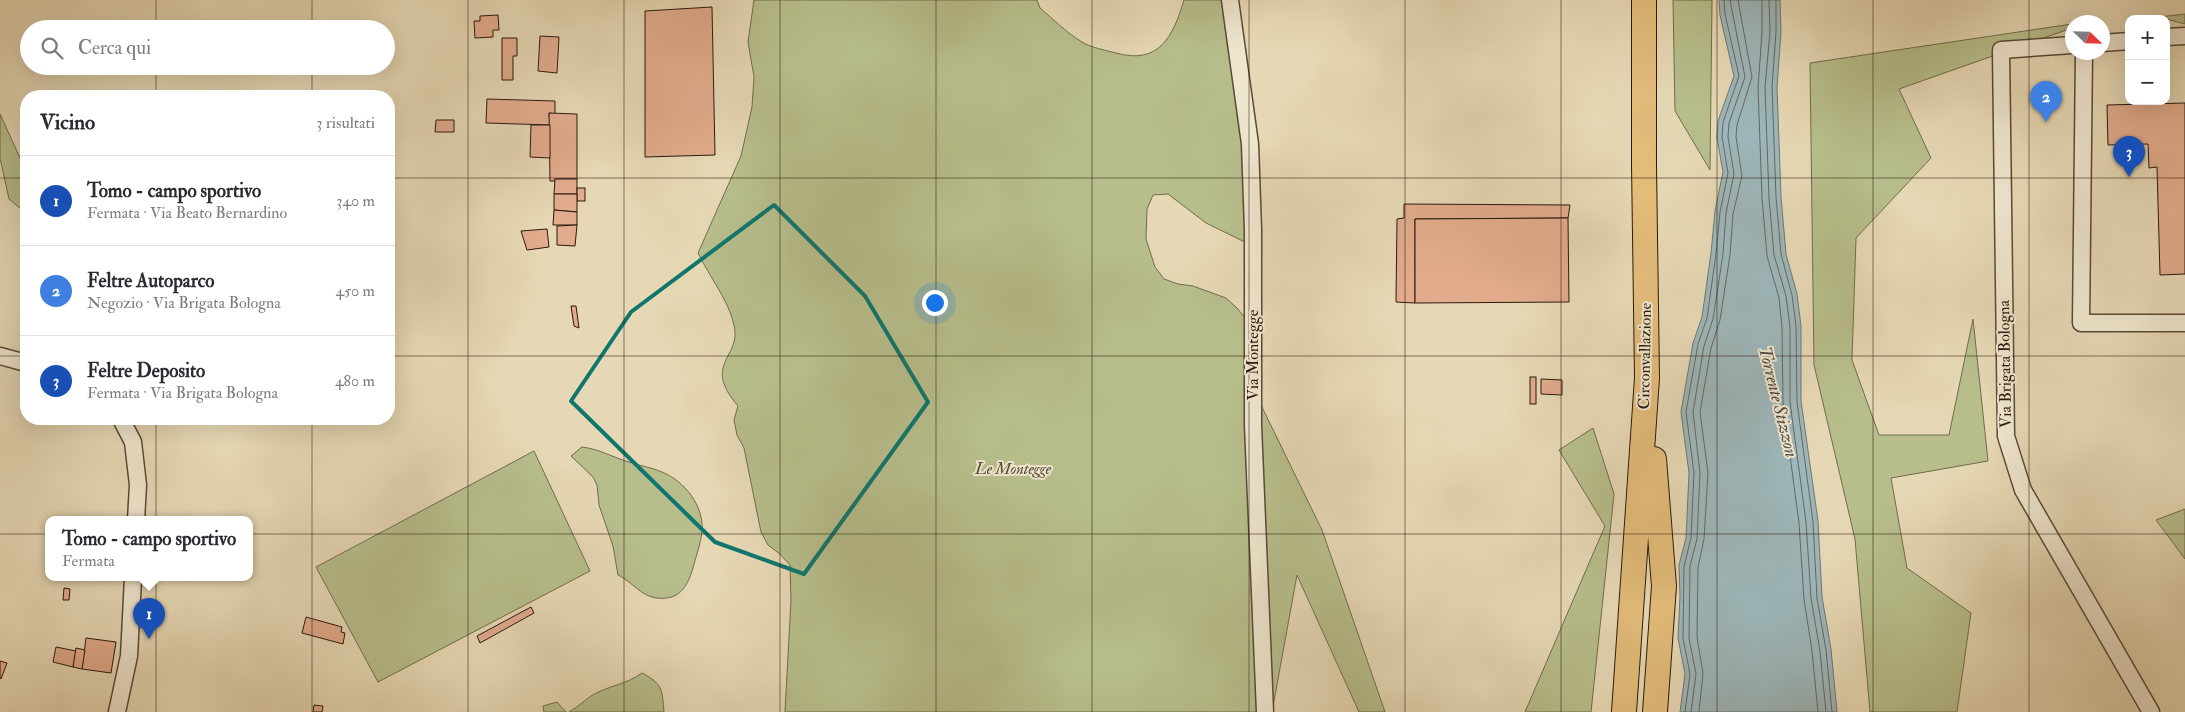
<!DOCTYPE html>
<html lang="it">
<meta charset="utf-8">
<style>
body{margin:0;font-family:"IM FELL Double Pica",serif;background:#f7f7f7;color:#2b2b33}
.controls{position:absolute;right:15px;top:15px;display:grid;overflow:hidden;border-radius:10px;box-shadow:0 5px 20px #0002}
.controls button{width:45px;height:45px;display:grid;place-items:center;padding:0;border:0;border-bottom:1px solid #e1e1e2;background:#fff;color:#2b2b33;font:25px sans-serif}
.compass{position:absolute;left:2065px;top:15px;width:45px;height:45px;border-radius:50%;background:#fff;box-shadow:0 5px 20px #0002;rotate:113deg}
.you{position:absolute;left:934px;top:302px;width:18px;height:18px;margin:-12px;border:4px solid #fff;border-radius:50%;background:#1a73e8;box-shadow:0 0 0 8px #1a73e833}
.badge{display:grid;place-items:center;width:32px;height:32px;border-radius:50%;background:#db2777;color:#fff;font-size:16px;font-weight:700}
.pin{position:absolute;translate:-50% -41px;filter:drop-shadow(0 1px 2px #0008)}
.pin::after{content:'';position:absolute;top:26px;width:18px;height:15px;background:inherit;clip-path:polygon(0 0,100% 0,50% 100%)}
.popup{position:absolute;left:45px;top:516px;width:208px;height:65px;box-sizing:border-box;display:grid;place-content:center;border-radius:10px;background:#fff;filter:drop-shadow(0 1px 4px #0005);font-size:16px;white-space:nowrap;color:#7c7c81}
.popup b{font-size:19px;color:#2b2b33}
.popup::after{content:'';position:absolute;left:50%;top:100%;margin-left:-10px;border:10px solid transparent;border-top-color:#fff}
.list{margin:0;padding:0;list-style:none}
h2{display:flex;justify-content:space-between;align-items:center;height:65px;margin:0;padding:0 20px;font-size:21px}
h2 small{font-size:16px;font-weight:400;color:#7c7c81}
.list li{display:grid;grid-template-columns:32px 1fr auto;gap:15px;align-items:center;box-sizing:border-box;height:90px;padding:0 20px;border-top:1px solid #e1e1e2}
.list b{display:block;font-size:19px;white-space:nowrap}
.list p{margin:0;font-size:16px;white-space:nowrap;color:#7c7c81}
.list em{font-size:16px;font-style:normal;color:#7c7c81}
.icon{flex:none;width:28px;height:28px;fill:none;stroke:currentColor;stroke-width:2;stroke-linecap:round;stroke-linejoin:round}
.map{position:relative;flex:none;width:2185px;height:712px;overflow:hidden}
.search{position:absolute;background:#fff;box-shadow:0 5px 20px #0002;left:20px;top:20px;width:375px;height:55px;display:flex;align-items:center;gap:12px;box-sizing:border-box;padding:0 18px;border-radius:28px;color:#7c7c81;font-size:19px}
.panel{position:absolute;background:#fff;box-shadow:0 5px 20px #0002;left:20px;top:90px;width:375px;height:335px;border-radius:20px}
.map>svg:first-child{display:block}
.green{fill:#b7be8c;stroke:#716c4c}
.water{fill:#9db6b9;stroke:#6f7774}
.lines{fill:none;stroke-linecap:round;stroke-linejoin:round}
.shore{stroke:#646863;stroke-width:1}
.building{fill:#e1ab8c;stroke:#2b190d}
.minor-casing{stroke:#5a4937;stroke-width:19}
.highway-casing{stroke:#2b190d;stroke-width:26}
.minor{stroke:#efe6ce;stroke-width:16}
.highway{stroke:#e3bc7a;stroke-width:24}
.marked{fill:none;stroke:#0f766e;stroke-width:4;stroke-linejoin:round}
.grid{fill:none;stroke:#2b190d;stroke-width:1;stroke-opacity:0.55}
.labels{text-anchor:middle;dominant-baseline:central;stroke-width:4;stroke-linejoin:round;paint-order:stroke}
.street-label{font-size:16px;fill:#2b190d;stroke:#efe6ce}
.park-label{font-size:16px;font-style:italic;fill:#554b33;stroke:#efe6ce}
.water-label{font-size:18px;font-style:italic;fill:#4d4841;stroke:#efe6ce}
</style>
<div class="map">
<svg width="2185" height="712" viewBox="0 0 2185 712">
<rect width="100%" height="100%" fill="#e6d8b4"/>
<filter id="stains"><feTurbulence type="fractalNoise" baseFrequency=".004" numOctaves="4"/><feColorMatrix values="0 0 0 0 .2 0 0 0 0 .09 0 0 0 0 .02 0 0 0 .5 -.17"/></filter>
<radialGradient id="worn" r=".72"><stop offset=".6" stop-color="#630" stop-opacity="0"/><stop offset="1" stop-color="#630" stop-opacity=".3"/></radialGradient>
<g class="green">
<path d="M754 0H1037L1040 8C1053 19 1067 33 1082 42 1092 48 1105 50 1116 53 1159 65 1173 37 1184 0H1229L1255 247 1206 223 1168 194 1153 195 1147 209 1146 239 1155 267 1164 279 1178 284 1193 286 1226 298 1237 308 1258 334 1260 403 1322 530 1385 712H1359L1297 575 1272 712H785L791 600 790 565 780 554 768 545 761 532 744 448 737 435 734 420 738 406C701 363 742 358 734 325 729 301 709 276 698 253L741 156 752 107 754 77 748 42Z"/>
<polygon points="1673,0 1712,0 1710,170 1675,111"/>
<polygon points="2185,14 2185,24 2159,17"/>
<polygon points="2072,24 2072,28 1899,89 1931,158 1856,238 1852,360 1879,435 1949,435 1973,319 1988,461 1891,478 1907,568 1971,613 1957,712 1870,712 1855,539 1814,365 1810,63"/>
<polygon points="0,114 26,171 26,213 9,199 0,158"/>
<polygon points="1593,428 1614,494 1591,712 1525,712 1605,526 1559,450"/>
<path d="M582 447C599 449 612 457 629 462 640 466 651 467 662 472 684 481 704 505 702 531 701 543 696 556 693 568 689 581 683 596 667 598 643 601 636 584 618 575L613 546 599 505 597 485 593 477 571 456Z"/>
<polygon points="534,451 590,571 378,682 316,567"/>
<polygon points="2185,509 2185,559 2156,520"/>
<path d="M642 673C663 684 662 690 664 712H569C578 707 584 701 591 696 607 686 628 684 642 673Z"/>
<polygon points="557,702 566,712 544,712 543,706"/>
</g>
<polygon class="water" points="1719,0 1780,0 1781,32 1777,87 1781,197 1786,254 1797,294 1801,326 1801,401 1818,521 1822,597 1831,649 1837,712 1680,712 1685,674 1678,638 1680,596 1679,565 1686,538 1689,473 1681,412 1693,343 1702,317 1711,253 1715,211 1723,172 1717,138 1718,121 1734,76 1720,15"/>
<g class="lines">
<g class="shore">
<polyline points="1762,0 1762,32 1758,88 1762,198 1767,256 1779,298 1782,327 1783,403 1799,523 1804,599 1812,651 1818,712"/>
<polyline points="1769,0 1770,32 1765,87 1769,198 1774,255 1786,296 1790,327 1790,402 1806,522 1811,598 1820,651 1826,712"/>
<polyline points="1776,0 1776,32 1772,87 1776,197 1781,254 1792,295 1796,326 1797,402 1813,522 1817,598 1826,650 1832,712"/>
<polyline points="1685,712 1690,674 1683,638 1684,566 1691,538 1694,473 1686,412 1698,344 1707,318 1716,254 1720,212 1728,173 1722,137 1723,122 1739,76 1725,14 1724,0"/>
<polyline points="1691,712 1696,674 1689,638 1690,566 1697,539 1700,473 1693,412 1704,346 1713,319 1723,254 1726,213 1734,174 1728,137 1729,123 1745,77 1730,0"/>
<polyline points="1699,712 1703,673 1697,637 1698,567 1704,539 1708,473 1700,412 1711,348 1720,320 1730,255 1733,214 1742,176 1736,137 1737,125 1752,77 1738,0"/>
</g>
</g>
<g class="building">
<polygon points="712,7 715,155 645,157 645,11"/>
<polygon points="498,15 499,30 493,30 493,37 475,38 474,21 480,21 480,16"/>
<polygon points="540,36 559,37 557,73 538,71"/>
<polygon points="502,38 517,38 517,56 513,56 513,80 502,80"/>
<polygon points="487,99 555,101 555,114 549,113 550,125 486,123"/>
<polygon points="2185,103 2185,274 2160,275 2157,167 2149,168 2148,144 2108,145 2107,105"/>
<polygon points="549,113 577,114 577,179 555,179 555,181 550,181"/>
<polygon points="436,120 454,120 454,132 435,132"/>
<polygon points="531,125 550,125 550,158 530,157"/>
<polygon points="555,179 577,179 577,194 554,194"/>
<rect x="577" y="188" width="8" height="13"/>
<polygon points="554,194 577,194 577,212 554,210"/>
<polygon points="1404,204 1570,205 1568,218 1415,219 1415,303 1396,302 1397,219 1404,218"/>
<polygon points="554,210 577,212 577,225 553,225"/>
<polygon points="1568,218 1569,302 1415,303 1415,219"/>
<polygon points="577,225 575,246 557,245 557,226"/>
<polygon points="547,229 549,247 527,250 521,231"/>
<polygon points="571,306 576,306 579,328 574,326"/>
<rect x="1530" y="377" width="6" height="27"/>
<polygon points="1541,379 1562,380 1562,395 1541,394"/>
<polygon points="64,588 70,589 69,600 63,600"/>
<polygon points="531,607 534,613 480,643 477,636"/>
<polygon points="306,617 342,627 341,632 345,633 343,644 302,633"/>
<polygon points="86,638 116,642 111,673 82,669"/>
<polygon points="56,647 76,651 73,667 53,662"/>
<polygon points="76,648 85,650 82,669 73,667"/>
<polygon points="0,661 7,663 1,679 0,678"/>
<polygon points="314,705 323,706 322,712 313,712"/>
</g>
<g class="lines">
<g class="minor-casing">
<g id="minor">
<polyline points="1230,0 1250,144 1253,229 1253,425 1265,712"/>
<polyline points="2166,37 2185,36"/>
<polyline points="2102,43 2129,41"/>
<polyline points="2072,45 2001,50 2006,436 2023,490 2151,712"/>
<polyline points="2084,52 2081,323 2185,323"/>
<polyline points="0,356 26,363"/>
<polyline points="121,419 133,442 138,485 136,520"/>
<polyline points="117,712 129,656 133,578"/>
</g>
</g>
<g class="highway-casing">
<g id="highway">
<polyline points="1654,459 1664,586 1655,712"/>
<polyline points="1624,712 1647,378 1644,164 1644,0"/>
</g>
</g>
<use href="#minor" class="minor"/>
<use href="#highway" class="highway"/>
</g>
<path class="marked" d="M774 205 865 296 928 402 804 574 715 542 571 401 631 312Z"/>
<path class="grid" d="M156 0V29M312 0V29M468 0V712M624 0V712M780 0V712M936 0V712M1092 0V712M1249 0V712M1405 0V712M1561 0V712M1717 0V712M1873 0V712M2029 0V712M156 66V96M312 66V96M0 178H26M389 178H2185M0 356H26M389 356H2185M156 419V712M312 419V712M0 534H2185"/>
<g class="labels">
<g class="street-label">
<text transform="translate(1253 355) rotate(-90)">Via Montegge</text>
<text transform="translate(1645 356) rotate(-89)">Circonvallazione</text>
<text transform="translate(2005 364) rotate(-91)">Via Brigata Bologna</text>
</g>
<g class="park-label">
<text x="1013" y="469">Le Montegge</text>
</g>
<g class="water-label">
<text transform="translate(1778 402) rotate(76)">Torrente Stizzon</text>
</g>
</g>
<rect width="100%" height="100%" filter="url(#stains)"/>
<rect width="100%" height="100%" fill="url(#worn)"/>
</svg>
<div class="controls">
<button>+</button>
<button>−</button>
</div>
<svg class="compass" viewBox="-18 -18 36 36"><path d="M0-13l5 13h-10z" fill="#e53935"/><path d="M0 13l5-13h-10z" fill="#7c7c81"/></svg>
<div class="you"></div>
<div class="pin badge" style="left:149px;top:639px;background:#1a4fb4">1</div>
<div class="popup"><b>Tomo - campo sportivo</b>Fermata</div>
<div class="pin badge" style="left:2046px;top:122px;background:#3f7fe0">2</div>
<div class="pin badge" style="left:2129px;top:177px;background:#1a4fb4">3</div>
<div class="search"><svg class="icon" aria-label="search" viewBox="0 0 24 24"><circle cx="10" cy="10" r="6"/><path d="M15 15l6 6"/></svg>Cerca qui</div>
<section class="panel">
<h2>Vicino<small>3 risultati</small></h2>
<ul class="list">
<li><span class="badge" style="background:#1a4fb4">1</span><div><b>Tomo - campo sportivo</b><p>Fermata · Via Beato Bernardino</p></div><em>340 m</em></li>
<li><span class="badge" style="background:#3f7fe0">2</span><div><b>Feltre Autoparco</b><p>Negozio · Via Brigata Bologna</p></div><em>450 m</em></li>
<li><span class="badge" style="background:#1a4fb4">3</span><div><b>Feltre Deposito</b><p>Fermata · Via Brigata Bologna</p></div><em>480 m</em></li>
</ul>
</section>
</div>
